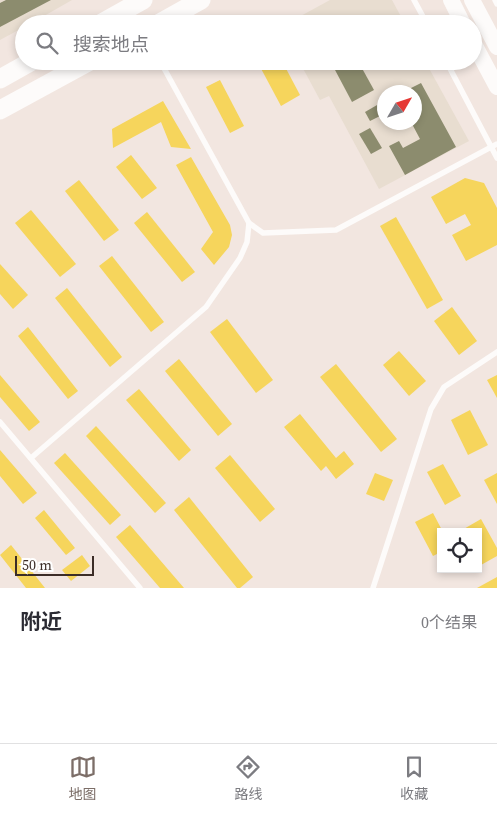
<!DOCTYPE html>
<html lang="zh">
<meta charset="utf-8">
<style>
body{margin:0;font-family:"Source Serif 4","Noto Sans SC",serif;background:#f2f2f3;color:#2b2b33}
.controls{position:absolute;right:15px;bottom:15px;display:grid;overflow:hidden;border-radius:0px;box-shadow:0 2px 8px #0003}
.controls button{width:45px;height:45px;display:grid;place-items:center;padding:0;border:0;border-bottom:1px solid #e1e1e2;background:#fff;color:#2b2b33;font:25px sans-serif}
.compass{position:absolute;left:377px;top:85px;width:45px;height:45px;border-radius:50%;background:#fff;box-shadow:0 2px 8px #0003;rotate:51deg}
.scale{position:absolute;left:15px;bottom:12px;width:79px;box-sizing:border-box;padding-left:5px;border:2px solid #3c2d27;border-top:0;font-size:14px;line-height:18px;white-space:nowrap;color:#3c2d27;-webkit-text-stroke:4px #fff;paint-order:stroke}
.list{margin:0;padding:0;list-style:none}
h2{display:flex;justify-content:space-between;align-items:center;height:65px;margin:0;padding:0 20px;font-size:21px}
h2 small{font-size:16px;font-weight:400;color:#7c7c81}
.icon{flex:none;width:28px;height:28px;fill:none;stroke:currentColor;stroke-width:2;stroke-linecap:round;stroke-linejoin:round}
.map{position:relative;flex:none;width:497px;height:588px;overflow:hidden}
.search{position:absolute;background:#fff;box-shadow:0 2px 8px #0003;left:15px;right:15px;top:15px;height:55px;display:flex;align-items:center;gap:12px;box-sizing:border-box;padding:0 18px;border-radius:28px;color:#7c7c81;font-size:19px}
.sheet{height:155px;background:#fff}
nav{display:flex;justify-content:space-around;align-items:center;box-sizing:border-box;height:70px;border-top:1px solid #e1e1e2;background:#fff;font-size:14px;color:#7c7c81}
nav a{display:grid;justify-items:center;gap:2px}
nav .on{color:#7c6e68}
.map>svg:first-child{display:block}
.industrial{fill:#e8ddd0;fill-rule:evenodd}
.homes{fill:#f6d55c}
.industry{fill:#8c8c6e}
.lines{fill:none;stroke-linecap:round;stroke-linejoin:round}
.service{stroke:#fdfbfa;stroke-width:5.5}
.secondary{stroke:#fdfbfa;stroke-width:16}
.primary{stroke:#fdfbfa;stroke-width:19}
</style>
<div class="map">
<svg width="497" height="588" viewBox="0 0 497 588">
<rect width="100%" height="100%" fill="#f2e6e0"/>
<g class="industrial">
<polygon points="0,0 72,0 30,24 24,24 24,27 0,40"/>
<polygon points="330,0 392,0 405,24 286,24"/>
<path d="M299 61H425L469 141 379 189 329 96 320 100ZM384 92H414V122H384Z"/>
</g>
<g class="homes">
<polygon points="261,61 282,61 300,95 281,106 258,63"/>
<polygon points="220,80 244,126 230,133 206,87"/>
<polygon points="163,101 191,149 171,147 161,122 113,148 112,129"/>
<polygon points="131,155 157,188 142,199 116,167"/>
<polygon points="191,157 230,225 232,235 229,247 214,265 201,249 213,232 176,165"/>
<polygon points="465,178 484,183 497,208 497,245 466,261 452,235 471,225 465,214 446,224 431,197"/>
<polygon points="79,180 119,230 104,241 65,191"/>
<polygon points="31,210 76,264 60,277 15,223"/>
<polygon points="147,212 195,272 182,282 134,223"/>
<polygon points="396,217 443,300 427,309 380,226"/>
<polygon points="112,256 164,322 151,332 99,266"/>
<polygon points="0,264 28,295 13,309 0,294"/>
<polygon points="67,288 122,357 110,367 55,298"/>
<polygon points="452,307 477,341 459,355 434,321"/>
<polygon points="227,319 273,380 256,393 210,332"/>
<polygon points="28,327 78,391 68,399 18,336"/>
<polygon points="399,351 426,381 409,396 383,365"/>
<polygon points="179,359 232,424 218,436 165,371"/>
<polygon points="336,364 397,439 381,452 320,377"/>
<polygon points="0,375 40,422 29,431 0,397"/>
<polygon points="497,375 497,398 487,380"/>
<polygon points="139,389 191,450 179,461 126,400"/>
<polygon points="470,410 488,445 468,455 451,420"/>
<polygon points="300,414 336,458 344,451 354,464 336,479 326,466 321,471 284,427"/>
<polygon points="96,426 166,503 155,513 86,436"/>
<polygon points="0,450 37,493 23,504 0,476"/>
<polygon points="65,453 121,515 110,525 54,463"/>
<polygon points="230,455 275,509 260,522 215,468"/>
<polygon points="443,464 461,496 445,505 427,472"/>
<polygon points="375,473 393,480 384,501 366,494"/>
<polygon points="497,473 497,504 484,480"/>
<polygon points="189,497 253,577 240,588 237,588 174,510"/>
<polygon points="44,510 75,548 66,555 35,518"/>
<polygon points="433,513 443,532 441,532 441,552 433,556 415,522"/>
<polygon points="481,519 497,548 497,556 481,565 478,561 478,532 462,532 462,530"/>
<polygon points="130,525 184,588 160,588 116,537"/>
<polygon points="11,545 45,588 26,588 0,555"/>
<polygon points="82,555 90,566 71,581 62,570"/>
<polygon points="497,577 497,588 477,588"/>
</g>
<g class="industry">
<polygon points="6,0 51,0 0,27 0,3"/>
<polygon points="305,16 309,24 292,24"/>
<polygon points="329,18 332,24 319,24"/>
<polygon points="320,61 336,61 324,68"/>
<polygon points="351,61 358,61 374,90 352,102 335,70"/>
<polygon points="421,83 456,147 405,175 389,146 399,141 403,148 420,139 411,122 414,122 414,92 403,92"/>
<polygon points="384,101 384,114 370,121 365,112"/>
<polygon points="370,128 382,148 371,154 359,134"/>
</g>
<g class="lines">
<g class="service">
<polyline points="414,0 427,24"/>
<polyline points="495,0 497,4"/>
<polyline points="446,61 497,158"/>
<polyline points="249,223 263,233 336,230 497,144"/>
<polyline points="0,422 140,588"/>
<polyline points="31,458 206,307 240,258 247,242 249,223 160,61"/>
<polyline points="373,588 431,409 444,387 497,352"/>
</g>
<g class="secondary">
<polyline points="451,0 463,24"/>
<polyline points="472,0 497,47"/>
<polyline points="473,42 497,87"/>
</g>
<g class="primary">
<polyline points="100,24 143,0"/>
<polyline points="158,24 201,0"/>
<polyline points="0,79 32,61"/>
<polyline points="0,110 90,61"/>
</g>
</g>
</svg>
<div class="controls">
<button><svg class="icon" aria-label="locate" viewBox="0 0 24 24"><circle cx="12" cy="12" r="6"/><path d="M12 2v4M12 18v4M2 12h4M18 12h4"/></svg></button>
</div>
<svg class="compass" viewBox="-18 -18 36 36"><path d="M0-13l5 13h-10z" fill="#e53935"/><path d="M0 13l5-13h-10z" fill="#7c7c81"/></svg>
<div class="scale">50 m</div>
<div class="search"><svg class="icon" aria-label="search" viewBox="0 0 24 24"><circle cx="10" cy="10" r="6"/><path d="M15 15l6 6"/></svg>搜索地点</div>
</div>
<section class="sheet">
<h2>附近<small>0个结果</small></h2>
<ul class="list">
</ul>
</section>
<nav>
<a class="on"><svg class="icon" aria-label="map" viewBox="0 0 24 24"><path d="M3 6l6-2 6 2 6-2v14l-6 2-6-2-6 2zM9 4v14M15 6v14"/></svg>地图</a>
<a><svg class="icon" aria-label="directions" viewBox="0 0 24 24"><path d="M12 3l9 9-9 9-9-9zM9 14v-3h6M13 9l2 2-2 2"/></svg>路线</a>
<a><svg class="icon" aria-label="saved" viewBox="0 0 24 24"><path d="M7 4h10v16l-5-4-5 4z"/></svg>收藏</a>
</nav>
